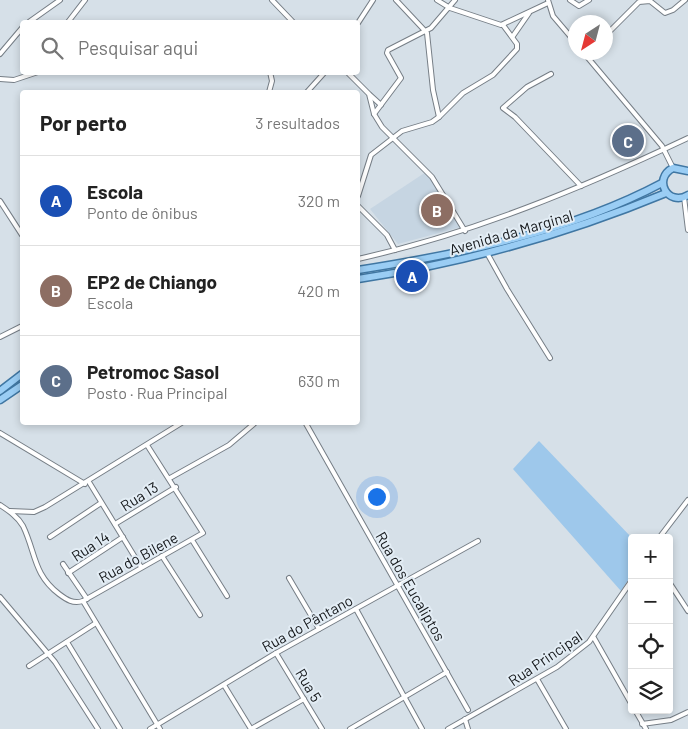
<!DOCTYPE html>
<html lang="pt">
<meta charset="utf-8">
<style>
body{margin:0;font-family:Barlow,sans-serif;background:#f6f6f6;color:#222}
.controls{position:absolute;right:15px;bottom:15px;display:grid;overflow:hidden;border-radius:5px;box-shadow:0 2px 8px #0003}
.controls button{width:45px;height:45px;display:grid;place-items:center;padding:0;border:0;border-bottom:1px solid #e0e0e0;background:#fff;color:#222;font:25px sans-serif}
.compass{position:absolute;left:568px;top:15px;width:45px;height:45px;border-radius:50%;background:#fff;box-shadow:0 2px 8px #0003;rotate:216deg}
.you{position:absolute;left:376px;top:496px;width:18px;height:18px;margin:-12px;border:4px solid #fff;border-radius:50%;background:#1a73e8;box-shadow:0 0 0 8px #1a73e833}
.badge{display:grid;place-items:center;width:32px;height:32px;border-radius:50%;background:#7c3aed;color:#fff;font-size:16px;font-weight:700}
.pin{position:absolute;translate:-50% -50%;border:2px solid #fff;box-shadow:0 1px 5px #0006}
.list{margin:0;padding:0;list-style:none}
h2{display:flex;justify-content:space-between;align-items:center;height:65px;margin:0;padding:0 20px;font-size:21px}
h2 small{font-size:16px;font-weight:400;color:#767676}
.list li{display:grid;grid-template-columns:32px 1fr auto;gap:15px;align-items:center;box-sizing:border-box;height:90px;padding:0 20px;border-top:1px solid #e0e0e0}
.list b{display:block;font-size:19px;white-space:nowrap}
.list p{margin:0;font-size:16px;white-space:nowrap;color:#767676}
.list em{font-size:16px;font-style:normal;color:#767676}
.icon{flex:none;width:28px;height:28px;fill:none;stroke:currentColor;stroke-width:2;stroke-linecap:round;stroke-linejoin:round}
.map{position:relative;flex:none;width:688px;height:729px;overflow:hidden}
.search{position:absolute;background:#fff;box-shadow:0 2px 8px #0003;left:20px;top:20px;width:340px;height:55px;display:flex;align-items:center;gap:12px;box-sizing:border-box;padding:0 18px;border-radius:5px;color:#767676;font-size:19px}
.panel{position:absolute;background:#fff;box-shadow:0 2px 8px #0003;left:20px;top:90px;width:340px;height:335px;border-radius:5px}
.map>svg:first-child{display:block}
.built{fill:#c6d5e2}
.green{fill:#9ec8eb}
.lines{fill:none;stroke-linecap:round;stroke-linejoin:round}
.minor-casing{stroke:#767e86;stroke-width:6}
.primary-casing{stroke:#4077a3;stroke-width:9}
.minor{stroke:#fff;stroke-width:4}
.primary{stroke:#9acdf4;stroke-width:6}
.labels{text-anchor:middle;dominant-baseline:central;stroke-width:4;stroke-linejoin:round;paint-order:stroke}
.street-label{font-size:15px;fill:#14171a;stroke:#e3edf5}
</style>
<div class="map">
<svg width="688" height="729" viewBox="0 0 688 729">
<rect width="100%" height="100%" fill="#d6e0e8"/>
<polygon class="built" points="426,172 461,227 398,244 370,209"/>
<polygon class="green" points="539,441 632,538 632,574 621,591 513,469"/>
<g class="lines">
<g class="minor-casing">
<g id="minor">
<polyline points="272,0 293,22"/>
<polyline points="396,0 427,33 433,90 439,117"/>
<polyline points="437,0 450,8 501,25 548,3"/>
<polyline points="548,0 553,16 576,43"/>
<polyline points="570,0 579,6 589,0"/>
<polyline points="29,22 60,0"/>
<polyline points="68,22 85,0"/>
<polyline points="358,23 373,0"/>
<polyline points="606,35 639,2 650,1 665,13 673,10 685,0"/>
<polyline points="513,36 529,13"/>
<polyline points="583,52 662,146 673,168"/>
<polyline points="0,54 22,28"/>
<polyline points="347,72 369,94 374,114 382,127 432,177 465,231"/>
<polyline points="551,74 527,87 503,108 515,117 581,186"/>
<polyline points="0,79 14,80 38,72"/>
<polyline points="269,92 272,81 270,72"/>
<polyline points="307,92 325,72"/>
<polyline points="370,95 381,105"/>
<polyline points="374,114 401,78 387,53 388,50 431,28 455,0"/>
<polyline points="358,196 371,155 402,131 432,122 439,117 463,93 493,75 517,49 517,44 503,25"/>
<polyline points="684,197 688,230"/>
<polyline points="0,201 22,235"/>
<polyline points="358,206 387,235 395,250"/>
<polyline points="487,253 507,289 550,358"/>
<path d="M358 259C474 233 580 189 688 138"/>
<polyline points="0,337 22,326"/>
<polyline points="305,422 468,710"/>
<polyline points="0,433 85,484"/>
<polyline points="170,478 229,445 256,422"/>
<polyline points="89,482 141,567"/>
<path d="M0 505C9 511 18 517 23 526 36 553 33 574 59 594 67 600 73 604 83 601L203 533 147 445"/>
<polyline points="10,511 34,512 45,507 183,422"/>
<polyline points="115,524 176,487"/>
<polyline points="50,537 101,503"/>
<polyline points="659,538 688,500"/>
<polyline points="192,540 227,596"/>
<polyline points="162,556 200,615"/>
<polyline points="63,564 87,599"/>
<polyline points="68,573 123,537"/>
<polyline points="289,578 319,629"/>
<polyline points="669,582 688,611"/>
<polyline points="0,597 55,662 98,729"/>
<polyline points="83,601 160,729"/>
<polyline points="356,609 422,729"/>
<polyline points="594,638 632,705"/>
<polyline points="67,642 120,729"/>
<polyline points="276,653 322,729"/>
<polyline points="29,666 96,623"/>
<polyline points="537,679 566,729"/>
<polyline points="224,685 251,729"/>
<polyline points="635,710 646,729"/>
<polyline points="465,719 468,729"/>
<polyline points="642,724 671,720 688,712"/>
<polyline points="150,729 276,653 478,541"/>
<polyline points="251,729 304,699"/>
<polyline points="350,729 447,672"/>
<polyline points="448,729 557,667 589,642 632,580"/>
</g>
</g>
<g class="primary-casing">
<g id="primary">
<path d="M688 171 673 168C652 179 668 207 688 195"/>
<path d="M358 270C460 254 570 232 662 183"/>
<path d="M358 279C464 263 567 234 666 193"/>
<polyline points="0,391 22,374"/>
<polyline points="0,400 22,385"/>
</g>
</g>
<use href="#minor" class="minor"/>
<use href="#primary" class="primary"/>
</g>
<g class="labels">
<g class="street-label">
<text transform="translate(511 232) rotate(-16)">Avenida da Marginal</text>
<text transform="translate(139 496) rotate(-32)">Rua 13</text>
<text transform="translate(90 546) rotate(-33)">Rua 14</text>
<text transform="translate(138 557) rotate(-29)">Rua do Bilene</text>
<text transform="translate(411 586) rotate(60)">Rua dos Eucaliptos</text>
<text transform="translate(307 623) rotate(-29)">Rua do Pântano</text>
<text transform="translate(545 658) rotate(-34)">Rua Principal</text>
<text transform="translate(309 685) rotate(59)">Rua 5</text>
</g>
</g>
</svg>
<div class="controls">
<button>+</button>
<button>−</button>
<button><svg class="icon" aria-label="locate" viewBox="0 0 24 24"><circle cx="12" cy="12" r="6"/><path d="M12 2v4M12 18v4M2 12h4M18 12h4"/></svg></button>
<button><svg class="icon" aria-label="layers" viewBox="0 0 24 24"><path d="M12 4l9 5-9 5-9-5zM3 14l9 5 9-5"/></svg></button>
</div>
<svg class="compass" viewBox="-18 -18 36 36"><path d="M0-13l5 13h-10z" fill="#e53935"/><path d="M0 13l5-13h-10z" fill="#767676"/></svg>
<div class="you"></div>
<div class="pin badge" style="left:412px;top:276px;background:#1a4fb4">A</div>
<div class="pin badge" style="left:437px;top:210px;background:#8d6e63">B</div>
<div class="pin badge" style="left:628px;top:141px;background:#5c6f8a">C</div>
<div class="search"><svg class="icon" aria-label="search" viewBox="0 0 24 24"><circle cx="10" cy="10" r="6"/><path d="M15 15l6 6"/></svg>Pesquisar aqui</div>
<section class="panel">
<h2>Por perto<small>3 resultados</small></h2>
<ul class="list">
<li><span class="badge" style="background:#1a4fb4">A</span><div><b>Escola</b><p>Ponto de ônibus</p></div><em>320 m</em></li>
<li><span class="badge" style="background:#8d6e63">B</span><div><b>EP2 de Chiango</b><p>Escola</p></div><em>420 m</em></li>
<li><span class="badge" style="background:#5c6f8a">C</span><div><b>Petromoc Sasol</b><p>Posto · Rua Principal</p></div><em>630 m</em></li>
</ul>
</section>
</div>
